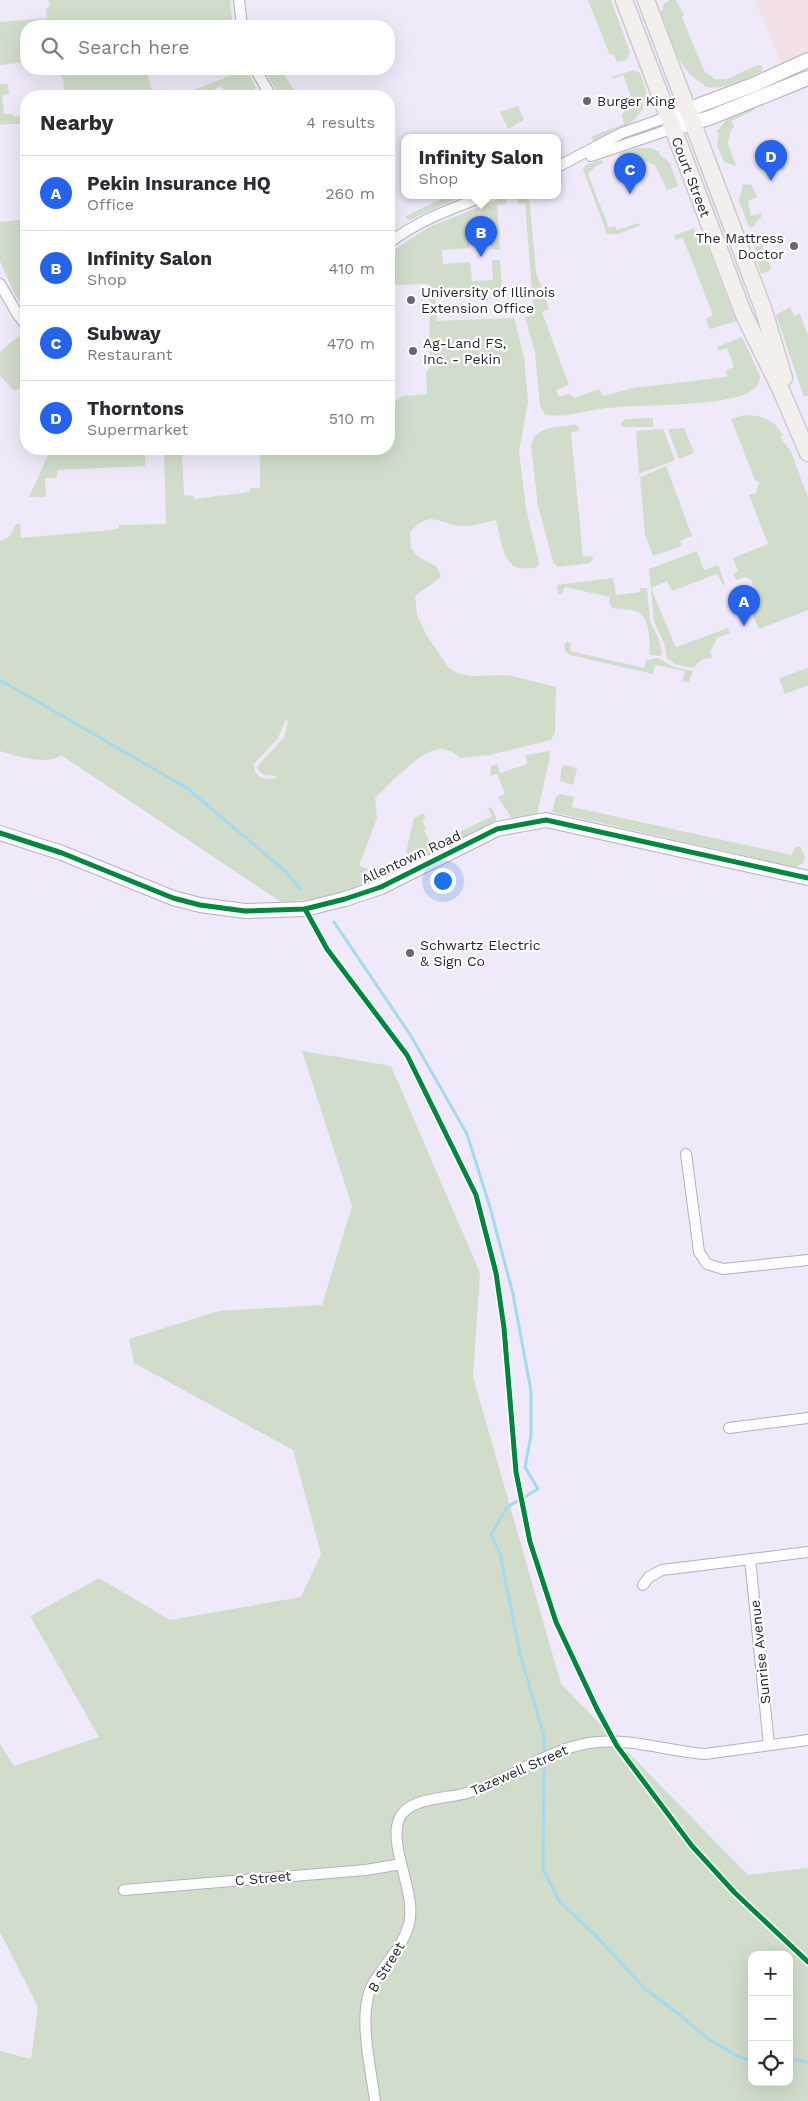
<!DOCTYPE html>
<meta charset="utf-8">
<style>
body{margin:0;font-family:"Work Sans",sans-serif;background:#f7f7f7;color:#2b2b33}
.controls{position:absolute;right:15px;bottom:15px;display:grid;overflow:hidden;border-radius:10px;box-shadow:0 5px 20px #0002}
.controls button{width:45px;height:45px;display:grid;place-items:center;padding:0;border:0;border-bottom:1px solid #e1e1e2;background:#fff;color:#2b2b33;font:25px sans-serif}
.you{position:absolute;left:442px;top:880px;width:18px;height:18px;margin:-12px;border:4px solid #fff;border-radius:50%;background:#1a73e8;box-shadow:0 0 0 8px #1a73e833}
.badge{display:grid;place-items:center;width:32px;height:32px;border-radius:50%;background:#2563eb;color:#fff;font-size:16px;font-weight:700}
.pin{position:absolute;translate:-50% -41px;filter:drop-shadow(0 1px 2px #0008)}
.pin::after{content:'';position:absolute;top:26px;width:18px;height:15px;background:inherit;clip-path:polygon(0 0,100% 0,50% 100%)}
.popup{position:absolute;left:401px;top:134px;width:160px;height:65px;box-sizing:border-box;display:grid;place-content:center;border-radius:10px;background:#fff;filter:drop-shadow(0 1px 4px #0005);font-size:16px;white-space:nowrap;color:#7c7c81}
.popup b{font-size:19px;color:#2b2b33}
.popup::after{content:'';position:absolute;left:50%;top:100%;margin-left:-10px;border:10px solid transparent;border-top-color:#fff}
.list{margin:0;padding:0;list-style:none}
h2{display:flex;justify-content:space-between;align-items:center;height:65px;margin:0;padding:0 20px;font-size:21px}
h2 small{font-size:16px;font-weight:400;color:#7c7c81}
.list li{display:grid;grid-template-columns:32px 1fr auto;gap:15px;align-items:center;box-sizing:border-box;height:75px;padding:0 20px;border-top:1px solid #e1e1e2}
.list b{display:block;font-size:19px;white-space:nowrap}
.list p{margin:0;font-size:16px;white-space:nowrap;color:#7c7c81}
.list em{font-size:16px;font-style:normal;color:#7c7c81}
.icon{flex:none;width:28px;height:28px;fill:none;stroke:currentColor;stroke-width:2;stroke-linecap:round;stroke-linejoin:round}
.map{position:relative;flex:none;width:808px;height:2101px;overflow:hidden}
.search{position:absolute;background:#fff;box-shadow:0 5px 20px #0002;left:20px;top:20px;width:375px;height:55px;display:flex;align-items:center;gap:12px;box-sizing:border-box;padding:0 18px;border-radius:20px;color:#7c7c81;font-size:19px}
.panel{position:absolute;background:#fff;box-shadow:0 5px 20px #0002;left:20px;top:90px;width:375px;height:365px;border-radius:20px}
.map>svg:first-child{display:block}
.commercial{fill:#f1e0e4}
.green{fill:#d1ddca;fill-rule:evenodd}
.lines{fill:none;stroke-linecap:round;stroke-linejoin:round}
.stream{stroke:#a4daee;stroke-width:3}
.street-casing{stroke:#b6b0be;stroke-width:12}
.secondary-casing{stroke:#b6b0be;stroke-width:16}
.primary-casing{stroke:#cecad2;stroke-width:19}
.street{stroke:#fdfcfe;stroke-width:10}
.secondary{stroke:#fdfcfe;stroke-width:14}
.primary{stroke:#f2efec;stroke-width:16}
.cycleway-casing{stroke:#fff;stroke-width:8}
.cycleway{stroke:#00873e;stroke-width:5}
.poi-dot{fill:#6b6674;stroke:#fff;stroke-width:2}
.labels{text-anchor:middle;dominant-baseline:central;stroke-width:4.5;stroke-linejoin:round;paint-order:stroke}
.poi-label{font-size:14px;fill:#241f2c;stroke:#fff;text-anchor:start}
.street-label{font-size:14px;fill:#241f2c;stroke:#fff}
</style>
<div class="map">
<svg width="808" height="2101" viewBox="0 0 808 2101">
<rect width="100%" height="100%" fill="#efe9f9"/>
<polygon class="commercial" points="755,0 808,0 808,56 783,66"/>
<g class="green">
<polygon points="49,0 230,0 233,26 26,26 26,62 0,65 0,22 47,18 46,9 50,6"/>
<polygon points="588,0 611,0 630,53 626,60 617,62 613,54 610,55"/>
<path d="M670 0H676L684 15 682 17 704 71 715 79H727L758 65 762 66 763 71C745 79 724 92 704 86V84C678 72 670 38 661 13L664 4Z"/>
<polygon points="52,69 146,69 152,91 161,89 171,96 65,96 63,79 59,73 52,73"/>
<polygon points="263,69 280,69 298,96 280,96"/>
<polygon points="244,70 247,70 256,88 245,96 227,96 221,86 201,96 197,92 189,96 179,96"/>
<polygon points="633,70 640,73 646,90 646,100 643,99 643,109 635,119 622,129 593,142 592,136 624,124 622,116 626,107 634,104 623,75 613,79 612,77"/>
<polygon points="0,84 8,84 9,94 2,95 4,114 13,114 14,117 26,115 26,123 0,125"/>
<polygon points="518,106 524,120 508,129 500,112"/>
<polygon points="753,106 754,110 732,121 734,128 731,129 728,143 736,166 724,162 717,145 719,133 716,132 728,118"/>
<polygon points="638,148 651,148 660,152 659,154 670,163 678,186 667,190 655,165 629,154 625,162 619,155 620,153"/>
<polygon points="601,160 603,163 595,167 588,174 609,228 615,226 617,230 639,223 640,225 619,234 607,234 583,169 586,165"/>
<polygon points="743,184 752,185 757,197 748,201 751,216 761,213 761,217 752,228 749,227 739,201"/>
<polygon points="448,196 462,196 410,220 406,218 406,216"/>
<path d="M517 196H529L536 272 549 309 542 312 569 385 556 390 559 397 569 394 575 398 599 389 603 396 633 388 727 377 726 370 734 367 727 348 719 351 717 347 742 337 760 376 759 383C753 390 746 395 737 397 694 407 649 404 606 408 589 410 561 419 545 414L540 406 535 352 525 317 534 315 525 203 518 204Z"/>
<path d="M504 197 507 198 506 204 497 205 500 250 491 249 490 238 469 239V248L442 250 443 264 470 262 472 281 493 280 492 260H500L502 289 435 293 437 321 514 318 524 357 528 402 519 452 526 508 539 563 537 567C500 576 503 543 496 520 486 522 474 526 464 526 440 526 430 507 410 533L411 548 418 557 436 566 441 576C435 584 423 589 415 596L417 615 427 636 449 668 459 674 471 676 508 675 556 687 555 733 551 740 490 755 461 758C455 753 448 749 440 749 420 750 389 785 375 798L377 818 359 866 371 870 391 863 396 868 395 873C390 876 386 876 381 878 350 892 315 901 281 902L61 755C49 766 15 756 0 751V541L9 537 16 524 20 523 21 538 111 530 119 528V525L166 524 164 449H199L200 454 182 455 184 495 193 496 194 499 250 492V488H260V451H251L250 449H389V405L403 396 427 394 426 372 430 368V361L429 284 389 285V253L429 227ZM286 719 288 722 284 737 257 767 258 770 264 775 277 776 274 779 261 778 255 772 254 764 278 738Z"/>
<polygon points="26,219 26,311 14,293 0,261 0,222"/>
<polygon points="694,228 695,231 703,235 736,321 711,329 709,328 706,319 713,315 683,238 676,240 674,237 675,235"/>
<polygon points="762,245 771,268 769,271 761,274 754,247"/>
<polygon points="790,307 794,316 800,314 808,336 808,396 804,397 776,315"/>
<polygon points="21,334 23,334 26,337 26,382 18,390 13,390 0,376 0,352"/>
<path d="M745 415C763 416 774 419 783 435L780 437 791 452 808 497V610L759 629 749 607 755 605 758 599 751 580 745 577 736 580 733 574 738 571 733 558 768 544 749 495 756 493 759 482 755 480 731 419Z"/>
<polygon points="653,418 653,427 622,427 621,423 625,419"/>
<path d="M575 425 578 426 580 431 571 432 583 557 592 556 593 559 590 563 558 567 553 562 538 506 531 446C535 425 559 427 575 425Z"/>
<polygon points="684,428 694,453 679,459 668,429"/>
<polygon points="663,429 675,460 639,474 636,431"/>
<polygon points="51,449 145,449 145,466 57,470 57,478 45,478 46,497 29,497"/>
<polygon points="666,466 692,536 680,541 682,546 653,556 645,534 640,477"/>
<polygon points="697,551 704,570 718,565 725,584 723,585 717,574 672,591 667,581 651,588 675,646 677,647 728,628 730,633 717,638 710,652 712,658 703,659 693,668 675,664 667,659 664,643 654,621 649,569"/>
<path d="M613 578 616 595 640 592V588H647L650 621 659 640 662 654 660 656 650 655C649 639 652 615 632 610 626 609 618 609 612 608L609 603 610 597 565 587 562 594H558L557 585Z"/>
<polygon points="568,641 571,645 570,651 644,668 646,660 658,658 674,667 693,671 689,682 682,681 685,671 655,665 653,674 570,655 565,651 564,645"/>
<polygon points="808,668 808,685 785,694 779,678"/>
<polygon points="549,751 550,757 537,814 533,816 512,819 498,797 505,794 497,774 490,776 491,766 497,764 500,773 527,764 526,755"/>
<polygon points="566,765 577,768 573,785 560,781 562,767"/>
<polygon points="560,794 574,797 572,807 792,855 795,847 801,847 805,858 803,863 796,867 552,812 556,797"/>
<polygon points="491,807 496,817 496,823 424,859 412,857 406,852 414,818 423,813 426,818 422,820 426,829 424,830 432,846 492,816 488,808"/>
<path d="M302 1051 391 1066 480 1273 473 1377 561 1684 748 1875 808 1868V2101H0V2051L31 2059 38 2007 0 1932V1744L14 1766 99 1737 30 1616 99 1578 170 1620 301 1597 321 1554 293 1450 134 1363 129 1339 219 1311 322 1305 352 1206ZM752 1955H789V2082H752Z"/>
</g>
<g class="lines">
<g class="stream">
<polyline points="0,680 187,788 286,872 300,889"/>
<polyline points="334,922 411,1036 467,1134 490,1207 513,1294 531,1391 531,1435 525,1467 538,1489 507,1507 491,1535 500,1553 520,1654 544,1736 544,1750"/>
<polyline points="544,1768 543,1870 560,1902 595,1935 646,1990 670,2007 707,2038 737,2056 752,2061"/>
<polyline points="789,2061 792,2059 808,2062"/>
</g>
<g class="street-casing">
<g id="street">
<polyline points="239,0 242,26"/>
<polyline points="255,69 271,96"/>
<polyline points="591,156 677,127"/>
<polyline points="557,167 622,133 673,115"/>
<path d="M389 243C417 221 451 209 485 196"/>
<polyline points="0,284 18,315 26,325"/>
<polyline points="686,1154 699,1252 707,1264 723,1269 808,1260"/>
<polyline points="729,1428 808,1418"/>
<polyline points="750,1559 769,1745"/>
<polyline points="643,1585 649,1577 662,1570 808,1552"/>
<polyline points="124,1890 366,1870 401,1864"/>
<path d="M375 2101C371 2068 356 2011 374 1982 386 1962 403 1947 409 1924 417 1893 388 1847 399 1819 408 1797 447 1799 467 1793 512 1780 550 1746 597 1742 634 1739 668 1751 705 1754L808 1740"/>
</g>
</g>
<g class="secondary-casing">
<g id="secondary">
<polyline points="679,113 753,85 808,60"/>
<polyline points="682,126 709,118 808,78"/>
<polyline points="0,833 62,853 173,898 200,905 245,911 305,909 345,899 381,887 497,829 546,820 808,878"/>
</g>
</g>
<g class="primary-casing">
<g id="primary">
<polyline points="624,0 744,315 780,388 808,453"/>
<polyline points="646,0 763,308 784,378"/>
</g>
</g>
<use href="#street" class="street"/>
<use href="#secondary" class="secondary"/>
<use href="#primary" class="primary"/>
<g class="cycleway-casing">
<g id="cycleway">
<polyline points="0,833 62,853 173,898 200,905 245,911 305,909 345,899 381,887 497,829 546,820 808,878"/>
<polyline points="305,909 327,949 407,1055 476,1195 496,1273 504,1328 516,1472 530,1542 556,1622 597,1709 617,1746 692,1846 735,1893 808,1962"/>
</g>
</g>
<use href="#cycleway" class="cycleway"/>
</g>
<g class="poi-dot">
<circle cx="587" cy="101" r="5"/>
<circle cx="794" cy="246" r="5"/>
<circle cx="411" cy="300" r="5"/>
<circle cx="413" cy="351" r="5"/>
<circle cx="410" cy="953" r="5"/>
</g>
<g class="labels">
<g class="poi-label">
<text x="597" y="101">Burger King</text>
<text x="784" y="238" text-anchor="end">The Mattress<tspan x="784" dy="16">Doctor</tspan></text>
<text x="421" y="292">University of Illinois<tspan x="421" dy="16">Extension Office</tspan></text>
<text x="423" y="343">Ag-Land FS,<tspan x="423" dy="16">Inc. - Pekin</tspan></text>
<text x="420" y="945">Schwartz Electric<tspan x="420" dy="16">&amp; Sign Co</tspan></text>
</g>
<g class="street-label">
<text transform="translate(691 177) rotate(69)">Court Street</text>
<text transform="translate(411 857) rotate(-25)">Allentown Road</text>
<text transform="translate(760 1652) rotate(-96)">Sunrise Avenue</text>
<text transform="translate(519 1770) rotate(-24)">Tazewell Street</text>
<text transform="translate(263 1878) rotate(-5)">C Street</text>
<text transform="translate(386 1967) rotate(-58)">B Street</text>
</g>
</g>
</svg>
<div class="controls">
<button>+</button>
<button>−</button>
<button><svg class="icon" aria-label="locate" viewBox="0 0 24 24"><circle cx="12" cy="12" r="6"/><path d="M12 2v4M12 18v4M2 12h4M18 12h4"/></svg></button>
</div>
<div class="you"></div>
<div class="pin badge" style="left:744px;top:626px">A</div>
<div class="pin badge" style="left:481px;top:257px">B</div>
<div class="popup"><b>Infinity Salon</b>Shop</div>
<div class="pin badge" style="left:630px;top:194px">C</div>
<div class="pin badge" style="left:771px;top:181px">D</div>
<div class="search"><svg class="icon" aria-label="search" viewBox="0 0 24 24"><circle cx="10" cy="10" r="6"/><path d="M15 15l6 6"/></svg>Search here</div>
<section class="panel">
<h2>Nearby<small>4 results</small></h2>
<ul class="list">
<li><span class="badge">A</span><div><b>Pekin Insurance HQ</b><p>Office</p></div><em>260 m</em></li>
<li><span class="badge">B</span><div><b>Infinity Salon</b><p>Shop</p></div><em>410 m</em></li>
<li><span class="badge">C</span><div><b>Subway</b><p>Restaurant</p></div><em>470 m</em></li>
<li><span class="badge">D</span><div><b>Thorntons</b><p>Supermarket</p></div><em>510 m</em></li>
</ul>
</section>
</div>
